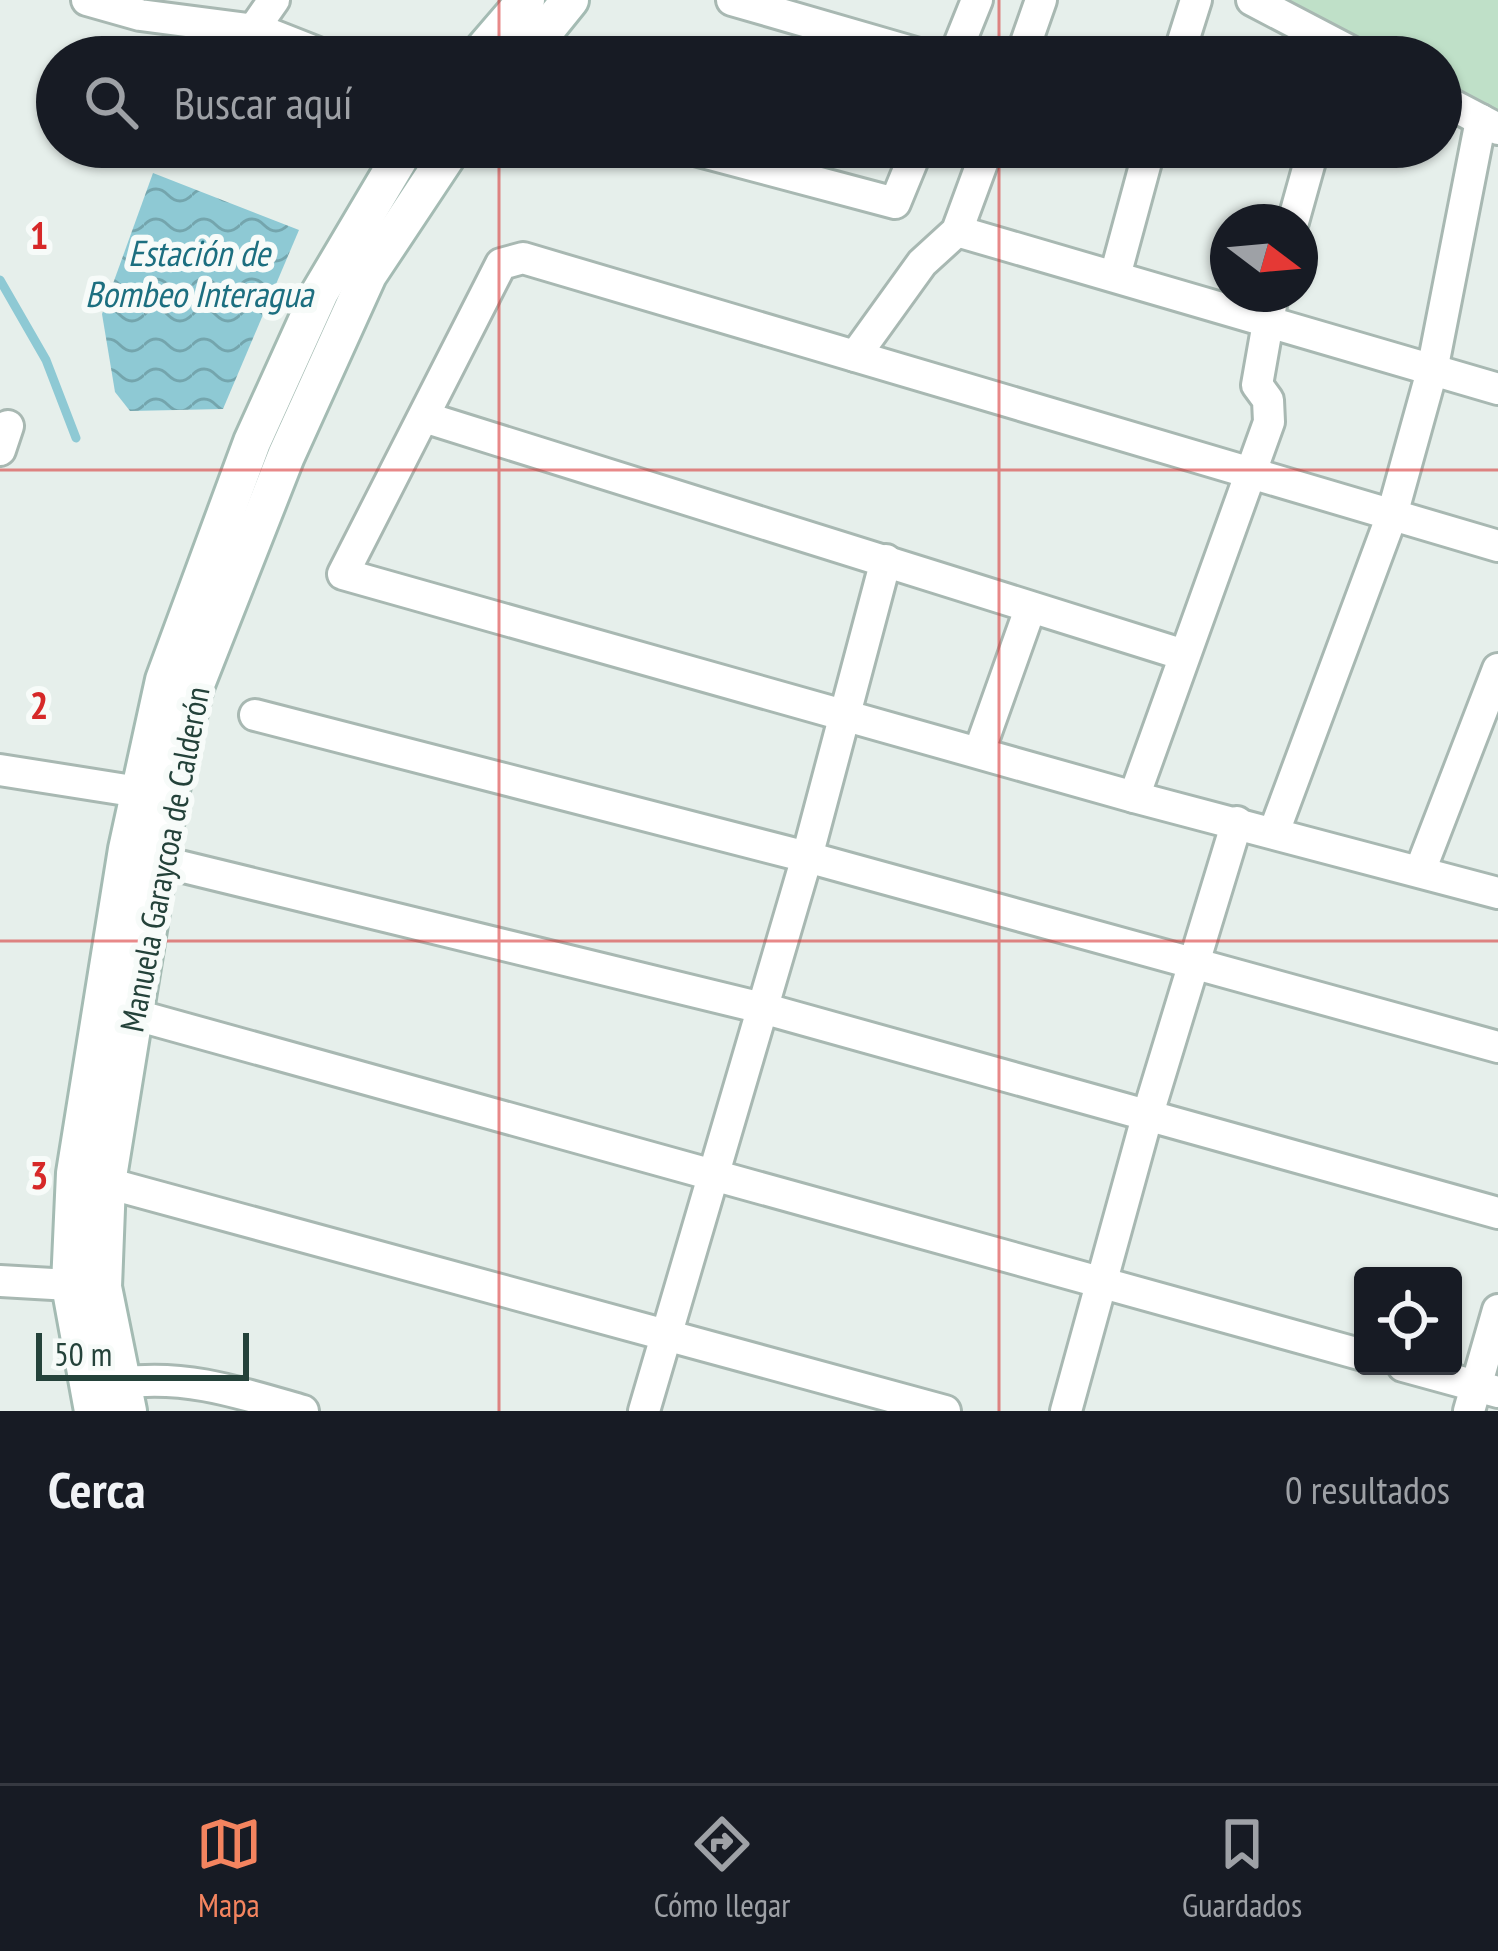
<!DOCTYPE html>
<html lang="es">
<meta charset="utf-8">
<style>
body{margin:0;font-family:"PT Sans Narrow",sans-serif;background:#20242c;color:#f1f3f6}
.controls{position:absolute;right:36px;bottom:36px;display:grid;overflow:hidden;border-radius:12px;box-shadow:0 3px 9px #0004}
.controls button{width:108px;height:108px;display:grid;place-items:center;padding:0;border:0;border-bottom:3px solid #363941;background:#171b24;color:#f1f3f6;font:60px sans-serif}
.compass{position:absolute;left:1210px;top:204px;width:108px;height:108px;border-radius:50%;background:#171b24;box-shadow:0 3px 9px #0004;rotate:106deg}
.scale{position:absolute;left:36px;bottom:30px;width:213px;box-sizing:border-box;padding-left:12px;border:6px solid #24423a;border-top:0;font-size:33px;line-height:42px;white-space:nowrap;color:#24423a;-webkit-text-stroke:9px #f7fbf9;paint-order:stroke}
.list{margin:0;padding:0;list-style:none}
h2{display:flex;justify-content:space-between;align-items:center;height:156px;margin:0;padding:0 48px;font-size:51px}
h2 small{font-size:39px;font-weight:400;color:#9ea1a6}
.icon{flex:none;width:66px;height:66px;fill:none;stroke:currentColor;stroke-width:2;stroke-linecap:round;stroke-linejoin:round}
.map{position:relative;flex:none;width:1498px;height:1411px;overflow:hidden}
.search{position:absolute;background:#171b24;box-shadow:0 3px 9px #0004;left:36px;right:36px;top:36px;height:132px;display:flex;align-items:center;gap:30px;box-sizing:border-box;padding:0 42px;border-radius:66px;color:#9ea1a6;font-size:45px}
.sheet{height:372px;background:#171b24}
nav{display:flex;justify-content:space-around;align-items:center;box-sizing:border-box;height:168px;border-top:3px solid #363941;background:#171b24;font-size:33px;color:#9ea1a6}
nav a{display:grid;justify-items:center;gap:6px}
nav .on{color:#f4845f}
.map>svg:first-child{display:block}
.park{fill:#bfe0c8}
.water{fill:url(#water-waves)}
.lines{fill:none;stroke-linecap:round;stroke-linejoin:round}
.stream{stroke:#8ec9d4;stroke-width:9}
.street-casing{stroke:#a8b8b2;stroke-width:36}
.secondary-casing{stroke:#a4bbb3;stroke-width:42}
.street{stroke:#fff;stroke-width:30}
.secondary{stroke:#fff;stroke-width:36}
.grid{fill:none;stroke:#d62828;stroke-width:3;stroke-opacity:0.55}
.labels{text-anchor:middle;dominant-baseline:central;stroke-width:12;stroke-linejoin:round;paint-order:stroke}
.street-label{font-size:33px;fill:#24423a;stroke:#f7fbf9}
.water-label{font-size:36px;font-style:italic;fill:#1c6f80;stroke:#f7fbf9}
.grid-label{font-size:39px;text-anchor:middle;font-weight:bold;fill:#d62828;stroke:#f7fbf9;stroke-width:12;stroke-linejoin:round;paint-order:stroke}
</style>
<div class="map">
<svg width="1498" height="1411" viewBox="0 0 1498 1411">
<defs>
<pattern id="water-waves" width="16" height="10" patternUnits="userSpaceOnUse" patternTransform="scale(3)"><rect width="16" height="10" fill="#8ec9d4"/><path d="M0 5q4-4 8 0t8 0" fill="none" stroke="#74a5ad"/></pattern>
</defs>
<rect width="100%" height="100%" fill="#e6efeb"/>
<polygon class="park" points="1252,0 1498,0 1498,129 1441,99 1441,57 1361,57"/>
<polygon class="water" points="153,173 299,230 223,409 130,411 115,392 102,314"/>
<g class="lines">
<polyline class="stream" points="0,280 46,360 76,438"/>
<g class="street-casing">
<g id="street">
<polyline points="87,0 140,15 262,31 328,57"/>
<polyline points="732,0 929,57"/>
<polyline points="1252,0 1361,57"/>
<polyline points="253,30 274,0"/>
<polyline points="954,57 977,0"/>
<polyline points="1021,57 1041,0"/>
<polyline points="1178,57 1196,0"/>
<polyline points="1441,99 1498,129"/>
<polyline points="684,147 895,203 918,147"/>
<polyline points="1293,222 1314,147"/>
<polyline points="957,231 1498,389"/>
<polyline points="1115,276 1150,147"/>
<polyline points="855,356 922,263 957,231 988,147"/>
<polyline points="424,417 1181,654"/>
<polyline points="0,450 8,426"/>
<polyline points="1498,546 523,258 501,264 343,574 1134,797 1498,893"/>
<polyline points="255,715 807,857 1498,1047"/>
<polyline points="979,752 1030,609"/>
<polyline points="0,770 139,792"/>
<polyline points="1134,797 1269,422 1268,400 1257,385 1273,294"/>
<polyline points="1274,832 1392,515 1432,371 1481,120"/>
<polyline points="159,861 762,1008 1498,1213"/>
<polyline points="1420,871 1498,669"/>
<polyline points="132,1014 1363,1355"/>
<polyline points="107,1183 945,1411"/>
<polyline points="0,1281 70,1285"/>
<polyline points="1403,1366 1498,1392"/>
<path d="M121 1383C186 1374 241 1393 303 1411"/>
<polyline points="644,1411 807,857 886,560"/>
<polyline points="1066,1411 1147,1117 1237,822"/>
<polyline points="1469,1411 1498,1310"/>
</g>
</g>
<g class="secondary-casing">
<g id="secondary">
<polyline points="477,57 526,0"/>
<polyline points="524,57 570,0"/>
<polyline points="93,1411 70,1285 75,1173 127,849 164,680 252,442 320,292 406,147"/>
<polyline points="128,1411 103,1287 107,1183 170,794 195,687 286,456 368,275 453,147"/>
</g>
</g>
<use href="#street" class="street"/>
<use href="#secondary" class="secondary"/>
</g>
<path class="grid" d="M499 0V57M999 0V57M499 147V1411M999 147V1411M0 470H1498M0 941H1498"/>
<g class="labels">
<g class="street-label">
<text transform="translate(164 859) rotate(-79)">Manuela Garaycoa de Calderón</text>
</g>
<g class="water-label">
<text x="199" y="252">Estación de<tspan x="199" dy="41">Bombeo Interagua</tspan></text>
</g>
</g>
<g class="grid-label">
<text x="39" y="249">1</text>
<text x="39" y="719">2</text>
<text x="39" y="1189">3</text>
</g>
</svg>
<div class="controls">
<button><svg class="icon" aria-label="locate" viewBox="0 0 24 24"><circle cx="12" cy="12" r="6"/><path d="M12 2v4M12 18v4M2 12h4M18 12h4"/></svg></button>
</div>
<svg class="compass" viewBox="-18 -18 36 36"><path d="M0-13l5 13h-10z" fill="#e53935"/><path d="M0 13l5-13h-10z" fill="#9ea1a6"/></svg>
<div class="scale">50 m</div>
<div class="search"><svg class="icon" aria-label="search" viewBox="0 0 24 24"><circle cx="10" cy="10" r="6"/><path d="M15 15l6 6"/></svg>Buscar aquí</div>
</div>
<section class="sheet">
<h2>Cerca<small>0 resultados</small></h2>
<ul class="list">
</ul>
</section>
<nav>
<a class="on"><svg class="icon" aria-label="map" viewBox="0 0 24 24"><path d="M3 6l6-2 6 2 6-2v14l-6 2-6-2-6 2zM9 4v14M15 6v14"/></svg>Mapa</a>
<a><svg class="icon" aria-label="directions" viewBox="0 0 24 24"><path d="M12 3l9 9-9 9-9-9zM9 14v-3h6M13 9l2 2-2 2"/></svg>Cómo llegar</a>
<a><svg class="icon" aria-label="saved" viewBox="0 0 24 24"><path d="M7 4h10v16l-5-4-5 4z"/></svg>Guardados</a>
</nav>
